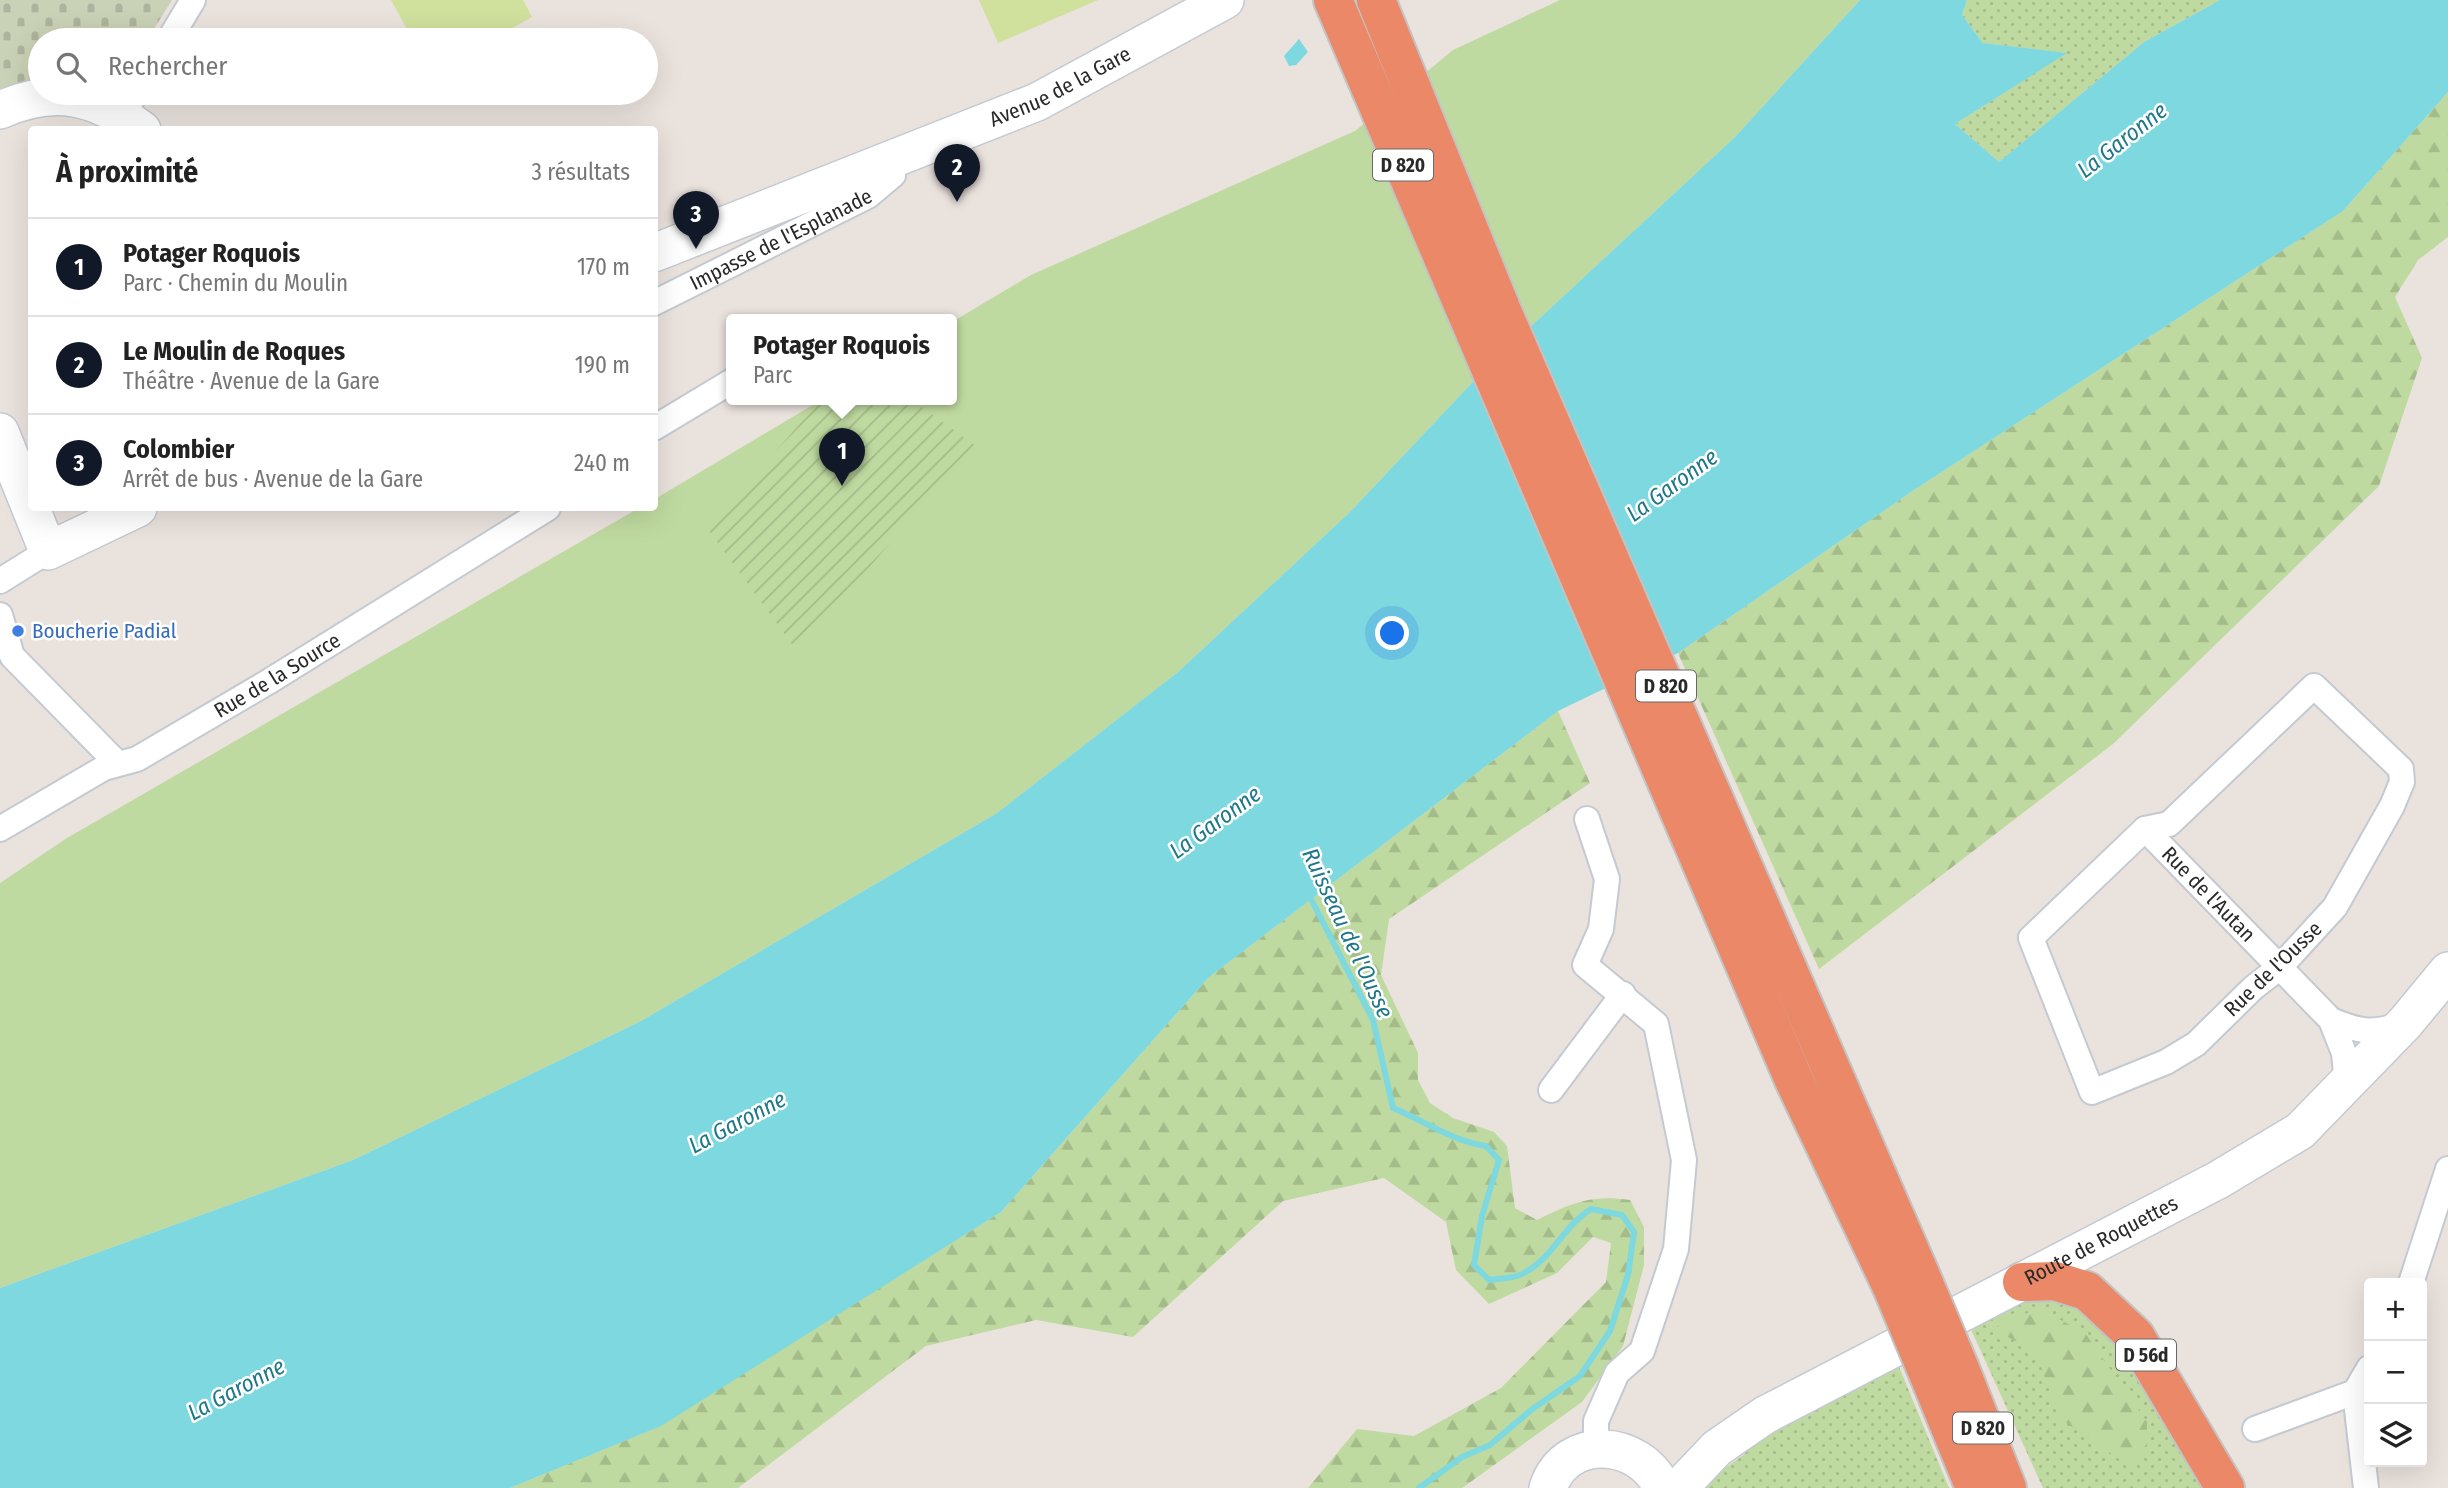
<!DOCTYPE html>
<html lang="fr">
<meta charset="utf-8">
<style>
body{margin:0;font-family:"Fira Sans Condensed",sans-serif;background:#f2f2f2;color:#222}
.controls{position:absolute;right:21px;bottom:21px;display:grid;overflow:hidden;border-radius:7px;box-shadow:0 7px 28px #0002}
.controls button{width:63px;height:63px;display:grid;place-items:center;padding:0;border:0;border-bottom:2px solid #e0e0e0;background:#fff;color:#222;font:35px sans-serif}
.you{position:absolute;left:1393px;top:634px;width:24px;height:24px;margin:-18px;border:5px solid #fff;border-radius:50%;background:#1a73e8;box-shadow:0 0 0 10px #1a73e833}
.badge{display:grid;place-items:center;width:46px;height:46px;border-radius:50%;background:#111827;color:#fff;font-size:23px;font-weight:700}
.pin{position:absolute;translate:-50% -58px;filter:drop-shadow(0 2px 4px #0008)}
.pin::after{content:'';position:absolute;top:37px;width:24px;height:21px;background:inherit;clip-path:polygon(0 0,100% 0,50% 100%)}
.popup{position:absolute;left:726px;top:314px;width:231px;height:91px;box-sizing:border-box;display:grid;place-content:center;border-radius:7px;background:#fff;filter:drop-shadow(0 2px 5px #0005);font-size:23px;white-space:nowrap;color:#767676}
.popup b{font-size:26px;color:#222}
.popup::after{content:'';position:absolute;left:50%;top:100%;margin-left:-14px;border:14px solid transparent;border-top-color:#fff}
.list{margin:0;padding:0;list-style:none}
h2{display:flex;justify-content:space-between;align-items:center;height:91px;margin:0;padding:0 28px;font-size:30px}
h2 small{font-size:23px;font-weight:400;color:#767676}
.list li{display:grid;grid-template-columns:46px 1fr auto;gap:21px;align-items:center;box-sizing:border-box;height:98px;padding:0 28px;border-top:2px solid #e0e0e0}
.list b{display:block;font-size:26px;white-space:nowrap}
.list p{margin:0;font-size:23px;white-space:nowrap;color:#767676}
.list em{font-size:23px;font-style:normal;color:#767676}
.icon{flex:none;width:38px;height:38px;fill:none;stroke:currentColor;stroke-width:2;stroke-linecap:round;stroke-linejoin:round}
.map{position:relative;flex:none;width:2448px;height:1488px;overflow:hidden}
.search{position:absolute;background:#fff;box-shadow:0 7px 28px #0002;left:28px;top:28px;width:630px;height:77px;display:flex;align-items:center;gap:18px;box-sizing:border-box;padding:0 24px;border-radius:38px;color:#767676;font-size:26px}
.panel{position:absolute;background:#fff;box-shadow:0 7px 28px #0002;left:28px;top:126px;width:630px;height:385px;border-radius:7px}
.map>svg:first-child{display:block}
.grass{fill:url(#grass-dots)}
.forest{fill:url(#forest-firs)}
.cemetery{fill:url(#cemetery-stones)}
.park{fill:#bfdaa0}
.garden{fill:url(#garden-furrows)}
.pitch{fill:#d0e09d}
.water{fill:#7dd8df}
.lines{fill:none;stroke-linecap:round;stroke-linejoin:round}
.stream{stroke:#7dd8df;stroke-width:6}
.street-casing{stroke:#c4cad1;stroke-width:28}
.secondary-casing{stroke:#c4cad1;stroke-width:40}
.highway-casing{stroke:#c3c3c3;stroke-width:42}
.street{stroke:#fff;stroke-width:24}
.secondary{stroke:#fff;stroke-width:37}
.highway{stroke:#ea8868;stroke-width:38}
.highway-bridge-casing{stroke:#c3c3c3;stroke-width:42;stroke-linecap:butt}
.highway-bridge{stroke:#ea8868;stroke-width:38}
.shop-dot{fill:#3f7fe0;stroke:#fff;stroke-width:2.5}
.labels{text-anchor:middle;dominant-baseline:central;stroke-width:5;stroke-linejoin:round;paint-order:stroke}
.shield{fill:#fff;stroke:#696969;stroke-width:2}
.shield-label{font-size:19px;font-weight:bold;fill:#292929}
.street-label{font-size:21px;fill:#292929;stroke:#fff}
.shop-label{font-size:21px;fill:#366cbe;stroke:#fff;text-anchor:start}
.water-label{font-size:23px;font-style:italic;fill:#1e7889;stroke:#fff}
</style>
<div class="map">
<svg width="2448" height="1488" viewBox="0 0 2448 1488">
<defs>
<pattern id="grass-dots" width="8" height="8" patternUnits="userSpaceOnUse" patternTransform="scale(1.75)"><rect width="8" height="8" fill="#bfdaa0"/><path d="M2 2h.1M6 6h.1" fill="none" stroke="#a4bb8a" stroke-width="1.8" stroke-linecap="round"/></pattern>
<pattern id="forest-firs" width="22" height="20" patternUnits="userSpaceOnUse" patternTransform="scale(1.75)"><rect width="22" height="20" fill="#bfdaa0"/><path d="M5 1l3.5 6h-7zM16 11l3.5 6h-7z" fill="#a4bb8a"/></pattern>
<pattern id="cemetery-stones" width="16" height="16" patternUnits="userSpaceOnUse" patternTransform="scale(1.75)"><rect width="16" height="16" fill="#c9d1b6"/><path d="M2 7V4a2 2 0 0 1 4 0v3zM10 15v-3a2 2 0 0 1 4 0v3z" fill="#adb39c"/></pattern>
<pattern id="garden-furrows" width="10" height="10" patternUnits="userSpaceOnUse" patternTransform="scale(1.75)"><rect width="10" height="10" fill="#bfdaa0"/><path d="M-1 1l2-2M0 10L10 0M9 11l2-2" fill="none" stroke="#a4bb8a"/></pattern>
</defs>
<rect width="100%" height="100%" fill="#eae2dd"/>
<g class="grass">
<polygon points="1967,0 2220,0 2144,42 1999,162 1955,124 2066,53 1983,43 1962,15"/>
<polygon points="2025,1297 2064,1297 2124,1342 2211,1488 2043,1488 1969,1325"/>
<polygon points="1895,1357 1949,1488 1697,1488 1742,1456 1771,1425"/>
</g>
<g class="forest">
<polygon points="2448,92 2448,237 2418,260 2395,297 2422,358 2379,486 2113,744 1819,969 1678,653 1914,490 2343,211"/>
<path d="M1558 711 1590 783 1389 919 1381 975 1418 1053V1080L1430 1103 1453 1118 1494 1132 1507 1146 1515 1208 1537 1220C1571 1203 1591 1194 1630 1200L1644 1227V1265L1623 1346 1582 1402 1462 1488H1308L1357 1429 1414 1436 1501 1388 1606 1282 1611 1243 1593 1237 1557 1273 1489 1304 1456 1270 1446 1222 1384 1178 1283 1201 1133 1337 1036 1320 926 1346 738 1488H510L653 1429 1001 1212 1208 978Z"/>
<polygon points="2042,1310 2085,1333 2147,1422 2147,1443 2131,1467 2059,1418 2036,1352 1995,1330 2004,1318"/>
</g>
<polygon class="cemetery" points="0,0 172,0 147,40 40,40 40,88 0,97"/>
<polygon class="park" points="1560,0 1860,0 1735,137 1486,368 1350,512 1178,672 997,813 641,1021 353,1160 0,1288 0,883 67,838 639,508 654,508 655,499 821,400 952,400 952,322 1031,275 1355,131 1453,50"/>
<polygon class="garden" points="821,400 912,400 975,445 797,651 707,528"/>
<g class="pitch">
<polygon points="391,0 523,0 532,17 490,40 413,40"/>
<polygon points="979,0 1098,0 998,43"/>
</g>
<g class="water">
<polygon points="1860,0 1967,0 1962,15 1983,43 2067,53 1955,124 1999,162 2144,42 2220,0 2448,0 2448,92 2343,211 1914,490 1678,653 1558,711 1208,978 1001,1212 661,1426 510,1488 0,1488 0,1288 353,1160 641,1021 997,813 1178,672 1350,512 1486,368 1735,137"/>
<polygon points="1299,39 1308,52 1296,65 1289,66 1284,56"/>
</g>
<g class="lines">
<path class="stream" d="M1308 893 1373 1020 1393 1108C1424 1121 1455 1142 1486 1146L1499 1160 1482 1216 1474 1265 1489 1280C1499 1278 1513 1279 1522 1274 1552 1260 1563 1226 1591 1209L1622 1215 1634 1232 1628 1275 1610 1331 1580 1376 1531 1410 1490 1445 1462 1457 1419 1488"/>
<g class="street-casing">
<g id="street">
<polyline points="169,40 193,0"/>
<polyline points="122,115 136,93"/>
<path id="s1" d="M654 303 868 196 893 175 890 162"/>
<polyline points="654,428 732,381"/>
<polyline points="0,581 48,551"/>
<polyline points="0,615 12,656 117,763"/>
<polygon points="2314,686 2401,769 2402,782 2392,806 2335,907 2280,967 2253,988 2196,1044 2166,1062 2092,1092 2031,938 2145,829 2169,824"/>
<polyline points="1587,819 1607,879 1601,929 1585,965 1656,1024 1684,1160 1676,1249 1642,1351 1617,1373 1596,1421 1596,1448"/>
<path id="s2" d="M0 829 104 768 137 759 268 682 548 508"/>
<path id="s3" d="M2145 829 2331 1020 2344 1053 2347 1084"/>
<path d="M2331 1020C2357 1031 2373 1035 2401 1024"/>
<polyline points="1551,1090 1623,994"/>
<polyline points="2411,1283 2448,1169"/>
<polyline points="2355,1392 2366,1488"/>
<polyline points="2255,1429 2355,1392 2369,1368"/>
</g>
</g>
<g class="secondary-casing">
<g id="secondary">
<path d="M0 110C55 86 94 95 142 130"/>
<path id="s4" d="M654 253 1037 102 1225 0"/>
<polyline points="0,432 48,551 138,508"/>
<path d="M1548 1488C1566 1433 1641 1439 1662 1488"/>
<path id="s5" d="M1679 1488 1717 1448 1765 1415 2218 1180 2300 1131 2405 1023 2448 971"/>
</g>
</g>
<g class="highway-casing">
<g id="highway">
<polyline points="1333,0 1794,1080 1892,1287"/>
<polyline points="1376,0 1502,311 1920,1274"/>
<polyline points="2022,1282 2055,1281 2087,1291 2135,1336 2225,1488"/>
<polyline points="1960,1369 2007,1488"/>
<polyline points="1930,1378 1975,1488"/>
</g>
</g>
<use href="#street" class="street"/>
<use href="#secondary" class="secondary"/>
<use href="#highway" class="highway"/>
<g class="highway-bridge-casing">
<g id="highway-bridge">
<polyline points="1920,1274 1960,1369"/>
<polyline points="1892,1287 1930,1378"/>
</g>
</g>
<use href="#highway-bridge" class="highway-bridge"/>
</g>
<circle class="shop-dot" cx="18" cy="631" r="7"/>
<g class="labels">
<g class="shield">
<rect x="1373" y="149.5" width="60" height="31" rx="5"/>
<rect x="1636" y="670.5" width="60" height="31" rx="5"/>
<rect x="2116" y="1339.5" width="60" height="31" rx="5"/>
<rect x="1953" y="1412.5" width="60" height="31" rx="5"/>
</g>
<g class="shield-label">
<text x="1403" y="165">D 820</text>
<text x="1666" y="686">D 820</text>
<text x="2146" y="1355">D 56d</text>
<text x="1983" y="1428">D 820</text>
</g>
<g class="street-label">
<text stroke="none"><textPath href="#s4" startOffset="439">Avenue de la Gare</textPath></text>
<text stroke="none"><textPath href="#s1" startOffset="142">Impasse de l'Esplanade</textPath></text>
<text stroke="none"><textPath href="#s2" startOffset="318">Rue de la Source</textPath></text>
<text stroke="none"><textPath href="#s3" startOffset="91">Rue de l'Autan</textPath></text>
<text transform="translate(2273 969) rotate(-44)">Rue de l'Ousse</text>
<text stroke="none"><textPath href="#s5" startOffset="492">Route de Roquettes</textPath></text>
</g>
<g class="shop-label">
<text x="32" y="631">Boucherie Padial</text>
</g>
<g class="water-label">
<text transform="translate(2122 140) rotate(-38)">La Garonne</text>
<text transform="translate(1672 485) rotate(-36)">La Garonne</text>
<text transform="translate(1215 822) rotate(-36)">La Garonne</text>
<text transform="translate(1348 933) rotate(65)">Ruisseau de l'Ousse</text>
<text transform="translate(737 1122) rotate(-28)">La Garonne</text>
<text transform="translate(236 1389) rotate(-28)">La Garonne</text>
</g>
</g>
</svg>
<div class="controls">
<button>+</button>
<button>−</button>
<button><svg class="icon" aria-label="layers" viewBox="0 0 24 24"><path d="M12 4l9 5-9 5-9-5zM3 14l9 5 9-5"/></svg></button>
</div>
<div class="you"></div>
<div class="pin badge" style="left:842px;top:486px">1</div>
<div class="popup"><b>Potager Roquois</b>Parc</div>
<div class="pin badge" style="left:957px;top:202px">2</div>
<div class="pin badge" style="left:696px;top:249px">3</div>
<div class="search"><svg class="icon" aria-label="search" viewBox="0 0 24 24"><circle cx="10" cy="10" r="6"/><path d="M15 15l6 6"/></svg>Rechercher</div>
<section class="panel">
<h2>À proximité<small>3 résultats</small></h2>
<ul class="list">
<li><span class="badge">1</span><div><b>Potager Roquois</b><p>Parc · Chemin du Moulin</p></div><em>170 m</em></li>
<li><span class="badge">2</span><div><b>Le Moulin de Roques</b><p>Théâtre · Avenue de la Gare</p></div><em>190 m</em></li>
<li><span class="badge">3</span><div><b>Colombier</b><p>Arrêt de bus · Avenue de la Gare</p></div><em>240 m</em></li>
</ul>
</section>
</div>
